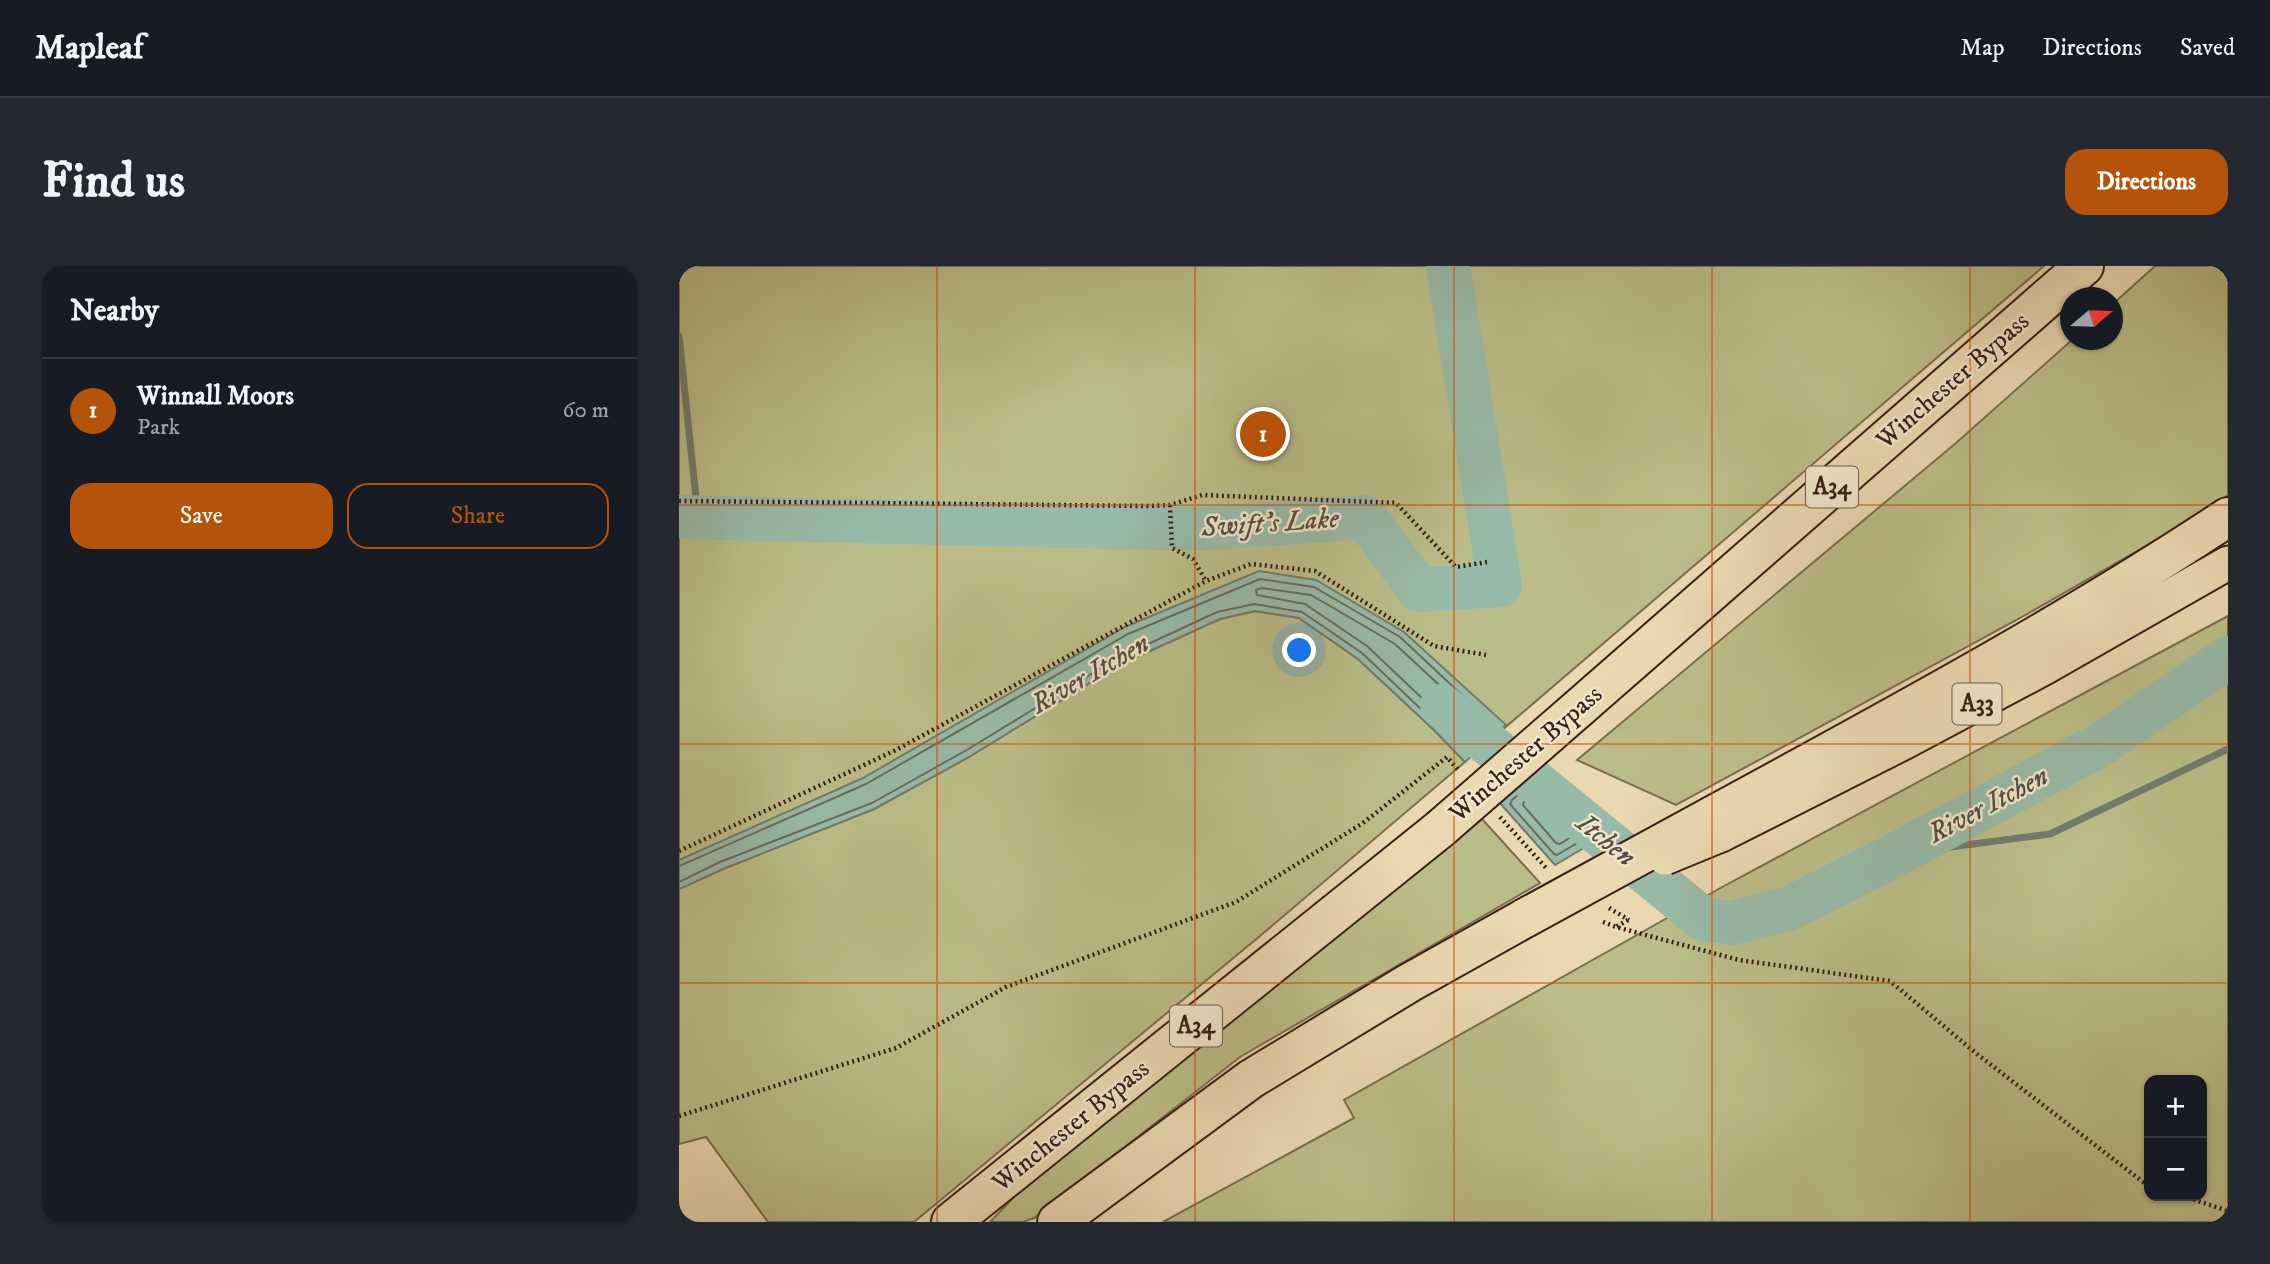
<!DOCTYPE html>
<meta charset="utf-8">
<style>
body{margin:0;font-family:"IM FELL DW Pica",serif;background:#242831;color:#f1f3f6}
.controls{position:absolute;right:21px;bottom:21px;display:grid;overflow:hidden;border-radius:14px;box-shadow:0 2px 5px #0004}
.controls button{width:63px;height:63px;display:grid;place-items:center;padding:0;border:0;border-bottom:2px solid #363941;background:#171b24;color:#f1f3f6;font:35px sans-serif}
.compass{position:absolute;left:1381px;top:21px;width:63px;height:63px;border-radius:50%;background:#171b24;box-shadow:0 2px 5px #0004;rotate:71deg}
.you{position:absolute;left:621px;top:385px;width:24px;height:24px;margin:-18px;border:5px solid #fff;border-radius:50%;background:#1a73e8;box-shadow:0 0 0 10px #1a73e833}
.badge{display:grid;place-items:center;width:46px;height:46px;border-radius:50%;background:#b45309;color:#fff;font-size:23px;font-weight:700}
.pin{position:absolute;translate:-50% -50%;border:4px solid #fff;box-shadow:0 2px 7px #0006}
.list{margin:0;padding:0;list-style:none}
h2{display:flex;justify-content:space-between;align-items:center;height:91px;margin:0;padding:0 28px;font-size:30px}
h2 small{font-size:23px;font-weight:400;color:#9ea1a6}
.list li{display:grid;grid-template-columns:46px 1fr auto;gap:21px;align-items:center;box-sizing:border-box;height:105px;padding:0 28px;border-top:2px solid #363941}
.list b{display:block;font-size:26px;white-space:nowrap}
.list p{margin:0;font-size:23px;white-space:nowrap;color:#9ea1a6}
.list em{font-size:23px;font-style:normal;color:#9ea1a6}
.actions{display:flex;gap:14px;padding:21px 28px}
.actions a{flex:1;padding:16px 0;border:2px solid #b45309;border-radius:21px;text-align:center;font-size:24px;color:#b45309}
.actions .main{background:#b45309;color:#fff}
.map{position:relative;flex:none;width:1549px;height:956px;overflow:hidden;border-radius:21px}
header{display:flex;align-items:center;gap:42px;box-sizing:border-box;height:98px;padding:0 35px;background:#171b24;border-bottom:2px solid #363941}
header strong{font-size:33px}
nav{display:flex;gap:38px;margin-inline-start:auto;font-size:24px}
.intro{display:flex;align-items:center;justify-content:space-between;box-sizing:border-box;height:168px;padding:0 42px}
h1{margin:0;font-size:49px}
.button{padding:18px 32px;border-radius:21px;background:#b45309;color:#fff;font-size:24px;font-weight:700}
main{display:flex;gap:42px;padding:0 42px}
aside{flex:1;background:#171b24;border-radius:21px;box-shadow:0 2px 5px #0004}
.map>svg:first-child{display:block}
.green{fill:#bbbd88;stroke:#7a6e4f;stroke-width:2;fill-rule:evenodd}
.water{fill:#98baa8;stroke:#727c6e;stroke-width:2}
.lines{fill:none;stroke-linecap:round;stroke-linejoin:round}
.shore{stroke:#686c5f;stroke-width:2}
.stream{stroke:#727c6e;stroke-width:7}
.river{stroke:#98baa8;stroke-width:44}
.major-casing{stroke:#391f16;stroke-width:37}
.highway-casing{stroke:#391f16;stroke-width:42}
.path{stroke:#391f16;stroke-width:4.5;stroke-dasharray:2 3.5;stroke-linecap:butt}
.major{stroke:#ead8b0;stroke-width:33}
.highway{stroke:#ead8b0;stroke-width:38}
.major-bridge-casing{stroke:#391f16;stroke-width:37;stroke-linecap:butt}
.highway-bridge-casing{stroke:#391f16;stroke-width:42;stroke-linecap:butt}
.major-bridge{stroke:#ead8b0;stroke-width:33}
.highway-bridge{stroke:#ead8b0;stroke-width:38}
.grid{fill:none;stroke:#ce500e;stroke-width:2;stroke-opacity:0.55}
.labels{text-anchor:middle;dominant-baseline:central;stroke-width:5;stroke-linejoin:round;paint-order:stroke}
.shield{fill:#f1e6cc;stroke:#705b4d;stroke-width:2}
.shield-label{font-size:24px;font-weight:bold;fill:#391f16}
.street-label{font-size:26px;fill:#391f16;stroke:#f1e6cc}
.water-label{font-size:28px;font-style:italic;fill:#564e42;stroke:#f1e6cc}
</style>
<header>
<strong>Mapleaf</strong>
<nav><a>Map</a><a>Directions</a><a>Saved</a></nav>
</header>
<div class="intro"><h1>Find us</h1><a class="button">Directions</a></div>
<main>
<aside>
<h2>Nearby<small></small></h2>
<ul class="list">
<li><span class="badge">1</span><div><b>Winnall Moors</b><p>Park</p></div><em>60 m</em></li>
</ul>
<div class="actions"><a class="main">Save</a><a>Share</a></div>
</aside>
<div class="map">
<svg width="1549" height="956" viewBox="0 0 1549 956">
<rect width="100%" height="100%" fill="#ead8b0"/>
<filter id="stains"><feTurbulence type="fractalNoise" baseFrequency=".00286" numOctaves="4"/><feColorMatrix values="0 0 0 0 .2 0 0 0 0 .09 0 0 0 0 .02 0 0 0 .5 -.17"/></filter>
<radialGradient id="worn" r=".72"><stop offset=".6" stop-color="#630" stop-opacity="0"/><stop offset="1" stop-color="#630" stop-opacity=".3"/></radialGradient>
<g class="green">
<polygon points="0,0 1365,0 808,477 620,341 571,336 0,610"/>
<polygon points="1476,0 1549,0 1549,229 1528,245 1343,351 997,539 898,494 1277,177 1393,74 1434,74 1434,38"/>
<polygon points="576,345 620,352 679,393 756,465 786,496 581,670 235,956 89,956 27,871 0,878 0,623 44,603 195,543 290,491 440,399 541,353"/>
<path d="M1549 350V956H484L675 852 665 834 1045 620ZM1470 814H1523V930H1470Z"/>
<polygon points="803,553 861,617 561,791 355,952 344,956 311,956 336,930"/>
</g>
<g class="water">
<polygon points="580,305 637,314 725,366 827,459 786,496 756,465 679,393 620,352 576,345 541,353 440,399 290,491 195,543 44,603 0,623 0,594 184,512 446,361"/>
<polygon points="863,500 930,567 876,599 820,536"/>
</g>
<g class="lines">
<g class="shore">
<polygon points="583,322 632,329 716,378 801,457 801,461 789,472 785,472 688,380 626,338 578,329 577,324"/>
<polygon points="860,511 865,512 917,564 915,567 878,589 875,588 831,538 833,534"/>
<polygon points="860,523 864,523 902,560 901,565 881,578 877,577 844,539 845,536"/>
<polyline points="0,600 187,518 449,368 581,313 635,321 721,371 815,459 789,484 785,484 683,387 623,346 575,338 538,346 437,393 286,485 193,537 41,596 0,616"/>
</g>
<g class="stream">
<polyline points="0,70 19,251"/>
<polyline points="1218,588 1371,568 1549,483"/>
</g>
<g class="river">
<polyline points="0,251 519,263 686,251 740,324 821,319 769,0"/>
<polyline points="763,440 1024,653 1053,657 1109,643 1218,588 1419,480 1549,392"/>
</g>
<g class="major-casing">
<polyline id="major" points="1042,569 1226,476 1367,401 1549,297"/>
</g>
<g class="highway-casing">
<g id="highway">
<polyline points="901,441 1405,0"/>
<path d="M1033 550C1207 455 1383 361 1549 251"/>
<polyline points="272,956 761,563"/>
<polyline points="378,956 572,813 730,717 846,652"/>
</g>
</g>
<g class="path">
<polyline points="0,235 470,240 491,239 523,229 717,237 777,301 808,296"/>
<polyline points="491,239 493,282 514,293 527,315"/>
<polyline points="821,551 869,604"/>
<polyline points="0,585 215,485 527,315 572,298 636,305 755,380 807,389"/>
<polyline points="930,642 950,654"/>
<polyline points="949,654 937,661 1060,694 1211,715 1298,788 1464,916 1470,918"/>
<polyline points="924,656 937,661"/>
<polyline points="0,850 217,782 327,721 557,636 684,557 768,491 780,505"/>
<polyline points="1504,930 1549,945"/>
</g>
<use href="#major" class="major"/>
<use href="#highway" class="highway"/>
<g class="major-bridge-casing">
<polyline id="major-bridge" points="986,592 1042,569"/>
</g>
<g class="highway-bridge-casing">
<g id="highway-bridge">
<polyline points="761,563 901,441"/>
<polyline points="846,652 1033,550"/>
</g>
</g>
<use href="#major-bridge" class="major-bridge"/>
<use href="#highway-bridge" class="highway-bridge"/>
</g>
<path class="grid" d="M258 0V956M516 0V956M775 0V956M1033 0V956M1291 0V956M0 239H1549M0 478H1549M0 717H1549"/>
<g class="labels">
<g class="shield">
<rect x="1127" y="200.5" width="52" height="41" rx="5"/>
<rect x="1273.5" y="417.5" width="49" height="41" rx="5"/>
<rect x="491" y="739.5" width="52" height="41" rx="5"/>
</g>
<g class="shield-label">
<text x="1153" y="221">A34</text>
<text x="1298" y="438">A33</text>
<text x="517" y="760">A34</text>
</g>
<g class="street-label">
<text transform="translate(1274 115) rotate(-41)">Winchester Bypass</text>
<text transform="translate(847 488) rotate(-41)">Winchester Bypass</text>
<text transform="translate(392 860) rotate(-39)">Winchester Bypass</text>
</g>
<g class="water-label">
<text transform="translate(591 257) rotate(-4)">Swift's Lake</text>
<text transform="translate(411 408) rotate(-30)">River Itchen</text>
<text transform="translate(1309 539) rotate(-28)">River Itchen</text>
<text transform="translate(927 574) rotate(39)">Itchen</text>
</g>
</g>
<rect width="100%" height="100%" filter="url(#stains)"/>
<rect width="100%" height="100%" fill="url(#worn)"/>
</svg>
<div class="controls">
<button>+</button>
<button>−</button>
</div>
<svg class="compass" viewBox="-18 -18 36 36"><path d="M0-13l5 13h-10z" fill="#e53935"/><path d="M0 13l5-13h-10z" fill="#9ea1a6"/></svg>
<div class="you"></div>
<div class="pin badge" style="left:584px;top:168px">1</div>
</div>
</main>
